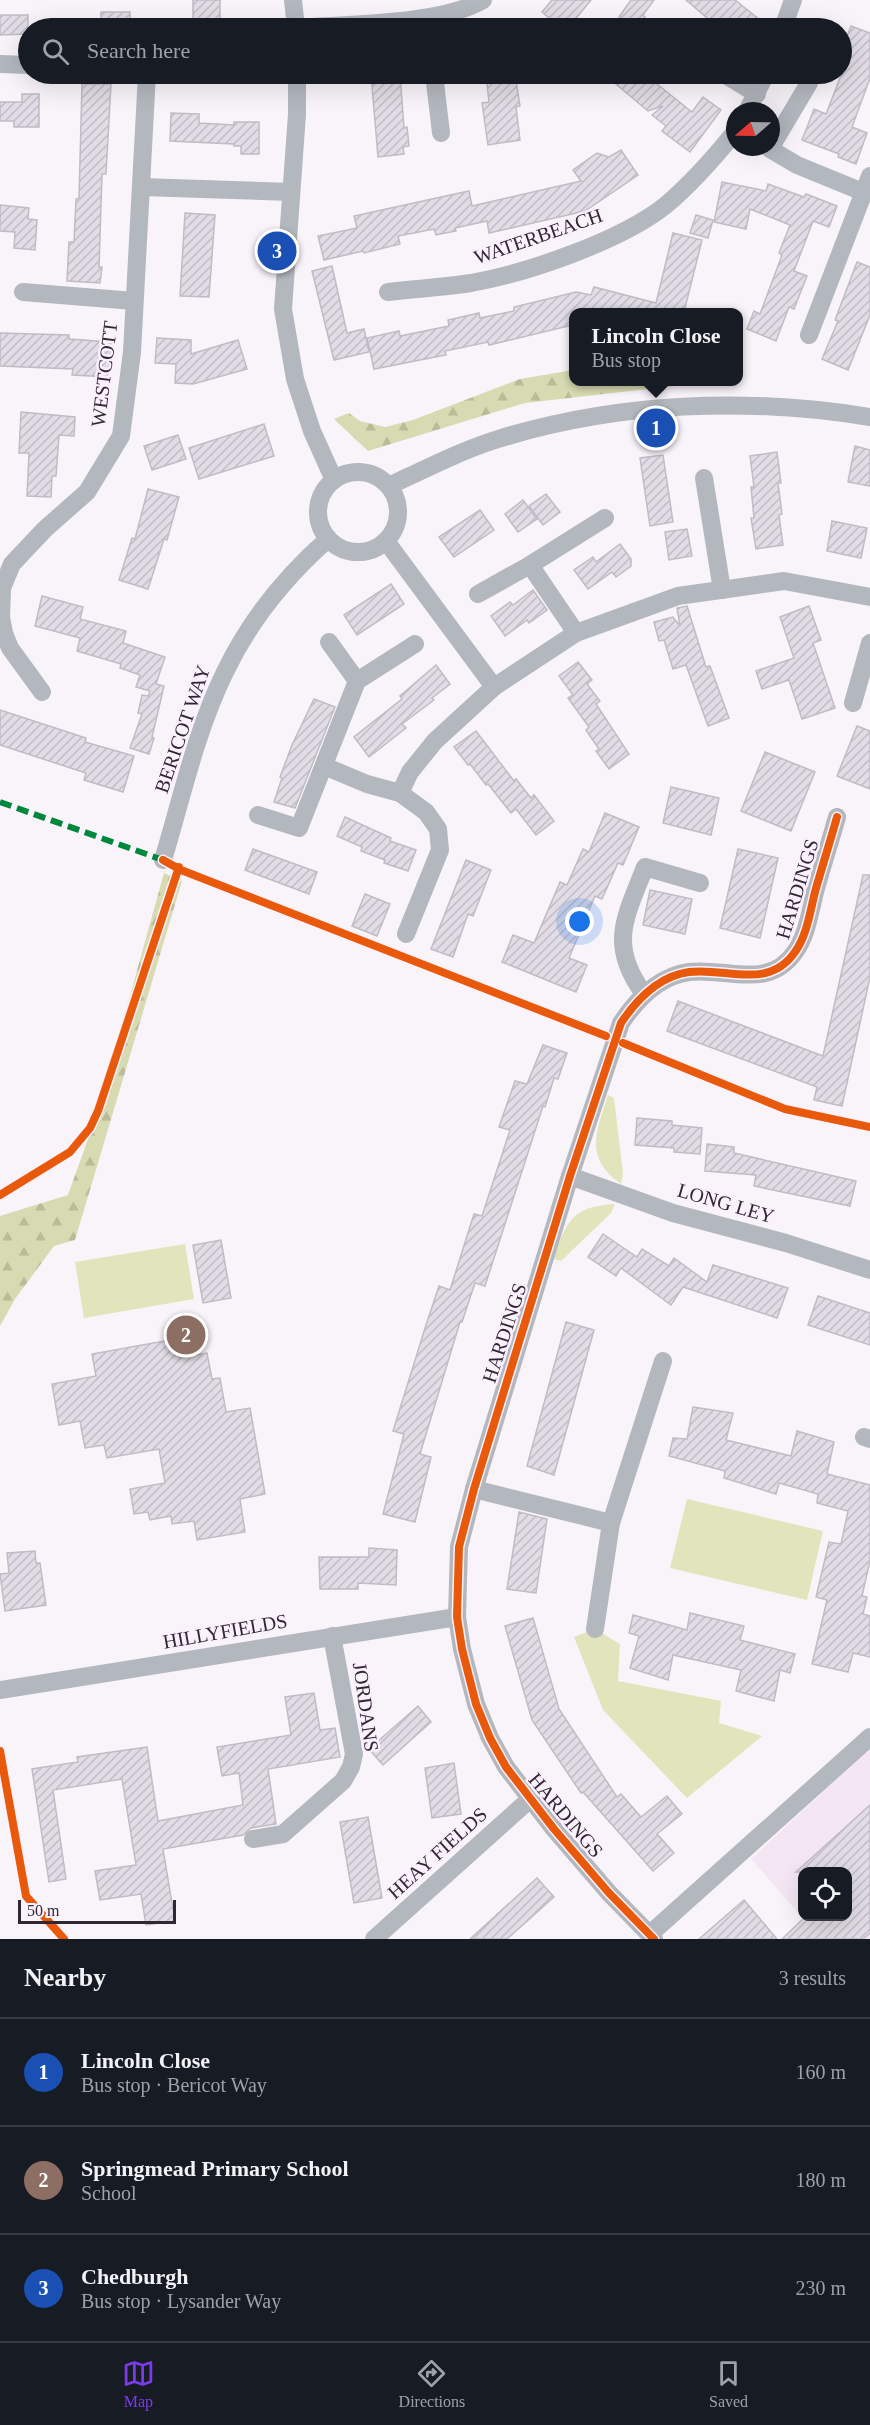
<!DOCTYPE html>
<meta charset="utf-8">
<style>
body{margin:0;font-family:Georgia,serif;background:#20242c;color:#f1f3f6}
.controls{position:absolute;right:18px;bottom:18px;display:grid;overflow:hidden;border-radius:12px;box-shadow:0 6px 24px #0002}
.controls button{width:54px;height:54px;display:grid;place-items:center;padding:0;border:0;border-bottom:2px solid #363941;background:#171b24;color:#f1f3f6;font:30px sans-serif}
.compass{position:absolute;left:726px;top:102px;width:54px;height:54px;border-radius:50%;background:#171b24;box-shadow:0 6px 24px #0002;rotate:250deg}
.scale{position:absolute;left:18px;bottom:15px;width:158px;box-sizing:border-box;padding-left:6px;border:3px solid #302732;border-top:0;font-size:16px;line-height:21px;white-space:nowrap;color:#302732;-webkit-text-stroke:4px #fbf1fd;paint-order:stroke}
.you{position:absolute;left:580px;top:922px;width:21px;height:21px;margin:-15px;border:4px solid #fff;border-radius:50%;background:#1a73e8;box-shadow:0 0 0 9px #1a73e833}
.badge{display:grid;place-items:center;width:39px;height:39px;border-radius:50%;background:#7c3aed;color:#fff;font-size:20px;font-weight:700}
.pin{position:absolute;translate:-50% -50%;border:3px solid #fff;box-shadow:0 2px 6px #0006}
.popup{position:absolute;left:569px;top:308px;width:174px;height:78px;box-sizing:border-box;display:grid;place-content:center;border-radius:12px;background:#171b24;filter:drop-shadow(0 2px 4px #0005);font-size:20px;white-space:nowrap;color:#9ea1a6}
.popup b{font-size:22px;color:#f1f3f6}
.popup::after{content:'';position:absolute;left:50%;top:100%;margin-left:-12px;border:12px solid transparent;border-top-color:#171b24}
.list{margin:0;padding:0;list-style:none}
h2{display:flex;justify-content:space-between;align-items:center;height:78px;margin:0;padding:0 24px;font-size:26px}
h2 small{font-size:20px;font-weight:400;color:#9ea1a6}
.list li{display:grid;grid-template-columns:39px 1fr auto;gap:18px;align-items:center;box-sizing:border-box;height:108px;padding:0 24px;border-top:2px solid #363941}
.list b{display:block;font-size:22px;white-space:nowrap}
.list p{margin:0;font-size:20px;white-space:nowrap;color:#9ea1a6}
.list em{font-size:20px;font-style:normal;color:#9ea1a6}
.icon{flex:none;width:33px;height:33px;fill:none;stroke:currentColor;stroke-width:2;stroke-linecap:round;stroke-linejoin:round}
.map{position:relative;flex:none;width:870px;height:1939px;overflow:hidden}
.search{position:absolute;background:#171b24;box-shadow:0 6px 24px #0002;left:18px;right:18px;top:18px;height:66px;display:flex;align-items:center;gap:15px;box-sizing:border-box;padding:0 21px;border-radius:33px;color:#9ea1a6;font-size:22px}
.sheet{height:402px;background:#171b24}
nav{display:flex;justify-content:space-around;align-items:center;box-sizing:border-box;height:84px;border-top:2px solid #363941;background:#171b24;font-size:16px;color:#9ea1a6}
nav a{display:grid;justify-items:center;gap:3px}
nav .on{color:#7c3aed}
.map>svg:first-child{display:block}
.commercial{fill:#f4e7f3;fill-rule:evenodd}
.green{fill:#e2e4bb}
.forest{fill:url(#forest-firs)}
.building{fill:url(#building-hatch);stroke:#c0bbc4;stroke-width:1.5}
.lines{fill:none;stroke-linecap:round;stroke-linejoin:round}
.minor{stroke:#b3b7be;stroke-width:18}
.quiet{stroke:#00873e;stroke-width:6;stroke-dasharray:12 6;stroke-linecap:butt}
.cycleway-casing{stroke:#fbf1fd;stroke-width:11}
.cycleway{stroke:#e8590c;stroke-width:8}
.labels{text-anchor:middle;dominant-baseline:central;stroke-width:5;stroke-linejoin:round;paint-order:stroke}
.street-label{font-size:20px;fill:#302732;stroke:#fbf1fd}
</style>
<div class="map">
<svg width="870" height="1939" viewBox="0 0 870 1939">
<defs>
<pattern id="forest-firs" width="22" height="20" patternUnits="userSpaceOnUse" patternTransform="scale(1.5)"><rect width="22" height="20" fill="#d8dab1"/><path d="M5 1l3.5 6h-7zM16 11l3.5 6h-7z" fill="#babb99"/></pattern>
<pattern id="building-hatch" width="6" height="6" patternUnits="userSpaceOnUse" patternTransform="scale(1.5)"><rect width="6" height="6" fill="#e1dce5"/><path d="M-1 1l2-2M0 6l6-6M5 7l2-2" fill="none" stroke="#c1bdc5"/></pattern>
</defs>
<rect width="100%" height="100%" fill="#f9f4fa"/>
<path class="commercial" d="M870 1748V1939H821L751 1859ZM802 1872H848V1916H802Z"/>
<g class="green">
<path d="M608 1095 614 1098 623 1174 621 1184C584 1157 596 1133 608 1095Z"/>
<path d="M615 1204 611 1213 561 1261 553 1259C566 1222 572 1206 615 1204Z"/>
<polygon points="185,1244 194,1299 84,1318 75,1262"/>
<polygon points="687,1499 823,1531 807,1600 670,1568"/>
<polygon points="595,1629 620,1644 618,1681 721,1701 719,1723 762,1736 687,1798 603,1710 574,1637"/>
</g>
<g class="forest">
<polygon points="573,370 574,382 689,382 683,385 525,403 368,451 334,419 349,413 360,421 385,427 413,420 520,379"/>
<polygon points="164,873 182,881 75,1240 54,1246 15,1299 0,1326 0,1216 68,1195 98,1111"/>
</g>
<g class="building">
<rect x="193" y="0" width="27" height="28"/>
<polygon points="552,0 591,0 568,28 561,28 542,12"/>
<polygon points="631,0 654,0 643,15 645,17 635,28 631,28 619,17"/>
<polygon points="686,0 735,0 770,28 725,28 715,21 713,23"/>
<rect x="101" y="12" width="29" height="16"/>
<polygon points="0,15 28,15 28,34 0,35"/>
<polygon points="851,26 870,33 870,78 852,127 867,133 856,164 838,157 839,154 802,140 814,109 826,114 845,65 843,64 850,47 844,44"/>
<polygon points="371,74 400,74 404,128 407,127 409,146 403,147 404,154 378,157"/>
<polygon points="486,74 515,74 520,106 516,107 520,140 488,145 482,103 489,102"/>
<polygon points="604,74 640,74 651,82 647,76 692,112 703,97 721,110 690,152 662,131 666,126 652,115 663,106 648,111"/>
<polygon points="82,84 111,84 106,174 102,174 99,267 102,267 100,283 67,281 69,242 74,242 76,199 79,198"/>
<polygon points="22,94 39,94 39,127 14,127 14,121 0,121 0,102 22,102"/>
<polygon points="171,113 199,114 199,123 234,125 234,122 259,122 259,154 241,154 241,146 234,146 234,144 170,141"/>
<polygon points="621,150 638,175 585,211 489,233 487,221 455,228 456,231 436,235 434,229 398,236 400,244 364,253 363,251 324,260 318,236 357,228 354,216 469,191 472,206 581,181 573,170 597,153 609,157"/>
<polygon points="722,182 766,191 768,184 804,197 806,194 837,206 829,227 813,221 794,271 807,276 794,309 789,307 776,341 747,329 754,311 760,314 782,255 779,253 790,225 750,209 746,229 714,222"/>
<polygon points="0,205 29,208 28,219 37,220 35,250 14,248 15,232 0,231"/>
<polygon points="185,213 215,215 209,297 180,296"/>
<polygon points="696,215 713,220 708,238 690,233"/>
<polygon points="673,233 702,240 684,312 573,312 573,325 489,345 488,342 445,351 446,355 374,369 367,338 399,331 400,336 449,326 448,320 479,313 480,318 514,311 514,307 576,292 591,295 594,287 656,303"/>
<polygon points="857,262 870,267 870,315 848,370 822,359 838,321 835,320"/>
<polygon points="332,266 347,333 364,329 369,352 334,360 312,271"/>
<polygon points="0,333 69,335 69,339 111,342 108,377 72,375 73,369 0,366"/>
<polygon points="157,338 191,340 191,354 238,340 247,369 193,384 175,383 176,364 155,363"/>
<polygon points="21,412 75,417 74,436 59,435 56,476 52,476 51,497 27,496 29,453 19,453"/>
<polygon points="264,424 274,456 199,479 189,448"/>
<polygon points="178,435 186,459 152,470 144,446"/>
<polygon points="855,446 870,450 870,486 848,482"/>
<polygon points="777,452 781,483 778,483 782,514 779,515 783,545 756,549 751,518 754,518 751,487 754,487 750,456"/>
<polygon points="663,455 673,522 650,526 640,458"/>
<polygon points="148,489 179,497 167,540 164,539 148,589 119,580 132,538 135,539"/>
<polygon points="546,494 560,512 543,525 529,506"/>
<polygon points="523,500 537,519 518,532 505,514"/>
<polygon points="480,510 494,530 454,557 439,537"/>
<polygon points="832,521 867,528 861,558 827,551"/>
<polygon points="687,529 692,556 669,560 665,532"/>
<polygon points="620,544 631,559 631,566 616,577 612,572 588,589 574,570 593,557 596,562"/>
<polygon points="391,584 404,604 357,635 344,615"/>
<polygon points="533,590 547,610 529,623 527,620 505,636 491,616 510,602 513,605"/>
<polygon points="42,596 83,607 80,619 126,631 123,643 165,657 156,684 164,686 152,737 154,738 149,754 130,748 142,714 138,713 142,695 148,696 150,691 136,687 140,675 120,668 121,664 77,651 80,638 35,626"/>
<polygon points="687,606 706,667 710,666 729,718 708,726 686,665 673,669 664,640 659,641 654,622 673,617 680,626 677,608"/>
<polygon points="809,606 821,640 813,643 835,708 802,719 789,680 762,689 756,671 794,658 780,617"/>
<polygon points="578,662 592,680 587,684 600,701 596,704 629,754 609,769 596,751 599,749 586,730 589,727 568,698 573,695 559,676"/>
<polygon points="436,665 450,684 432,698 434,700 402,724 406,728 369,757 354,737 402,699 400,696"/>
<polygon points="314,699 335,707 295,808 274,802 282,778 280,777 292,745"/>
<polygon points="0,710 86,738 85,742 134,756 123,792 84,780 86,773 0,745"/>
<polygon points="857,726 870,731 870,789 837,776"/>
<polygon points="476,731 514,781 516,779 531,798 534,795 554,821 536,835 516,809 511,813 488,784 486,785 470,764 468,765 454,747"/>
<polygon points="765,752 815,772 791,831 741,811"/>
<polygon points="671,787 719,798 711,835 663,823"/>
<polygon points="605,813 639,827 623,865 618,863 602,899 595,896 569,958 587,965 576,992 502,962 513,935 534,943 560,882 567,885 583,849 589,852"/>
<polygon points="345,817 391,838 390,841 416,850 408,871 384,863 385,860 361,851 362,847 337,836"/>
<polygon points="253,849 317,872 309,894 245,870"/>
<polygon points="738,849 778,858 760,938 720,928"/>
<polygon points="466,860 491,870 473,916 468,914 453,957 431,949"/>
<polygon points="863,875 870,875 870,977 842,1106 814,1100 817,1087 667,1031 678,1001 823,1056"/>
<polygon points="650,890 692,899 685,934 643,925"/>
<polygon points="365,894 390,904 377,936 352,926"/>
<polygon points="543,1045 567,1053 558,1079 554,1078 545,1107 543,1106 485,1286 475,1283 462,1322 460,1322 420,1454 431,1457 415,1522 383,1514 404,1434 393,1431 426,1325 439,1286 450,1290 474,1214 482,1216 510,1130 499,1127 515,1081 527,1084"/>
<polygon points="637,1118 672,1121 672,1125 702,1128 700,1154 674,1152 674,1148 635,1145"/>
<polygon points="707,1144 734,1147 734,1153 856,1181 850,1206 754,1186 756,1175 705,1171"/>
<polygon points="603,1234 637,1257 642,1249 669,1266 674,1258 707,1282 713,1265 788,1288 777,1318 683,1287 671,1305 621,1268 616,1276 588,1257"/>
<polygon points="221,1240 231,1298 203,1303 193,1245"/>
<polygon points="818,1296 870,1313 870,1345 808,1325"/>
<polygon points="566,1322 594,1330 554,1475 527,1466"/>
<polygon points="175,1339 179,1358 207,1353 212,1379 220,1378 226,1412 250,1408 265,1494 240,1499 245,1532 197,1540 194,1521 172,1524 171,1516 150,1520 148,1512 134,1514 130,1489 165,1483 159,1449 107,1458 104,1445 85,1448 80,1421 59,1425 52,1384 96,1376 92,1354"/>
<polygon points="693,1407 733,1413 726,1440 791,1456 797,1431 834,1442 827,1474 870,1485 870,1561 862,1596 867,1597 863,1614 870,1616 870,1657 853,1653 848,1672 812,1664 827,1600 816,1597 829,1542 841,1544 848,1511 817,1503 818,1494 779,1483 776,1494 724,1478 725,1471 669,1456 673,1438 687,1439"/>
<polygon points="519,1512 547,1519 536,1593 507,1589"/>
<polygon points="369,1548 397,1550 396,1585 358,1583 358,1589 320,1589 319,1557 369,1557"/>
<polygon points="35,1551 36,1563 40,1563 46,1605 5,1611 0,1574 9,1573 7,1553"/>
<polygon points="690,1613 744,1626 740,1640 795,1654 790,1673 780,1670 774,1701 736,1691 741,1670 673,1655 668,1680 630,1668 639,1636 629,1633 633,1615 687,1630"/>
<polygon points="533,1618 559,1709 617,1797 621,1794 641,1817 667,1796 682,1814 657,1834 674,1853 653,1871 583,1792 581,1793 532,1720 505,1626"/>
<polygon points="314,1693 320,1730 335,1728 340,1757 268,1769 276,1824 251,1828 243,1835 163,1849 175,1921 146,1925 141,1894 100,1900 95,1871 136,1865 122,1779 53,1790 66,1879 49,1882 32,1769 78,1762 77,1757 147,1747 158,1821 243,1805 239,1773 222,1776 217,1747 291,1735 285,1697"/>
<polygon points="418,1706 431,1722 383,1765 369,1749"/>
<polygon points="454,1763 461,1814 432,1818 425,1768"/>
<polygon points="870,1805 870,1933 863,1939 782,1939 805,1917 848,1917 848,1872 796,1872"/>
<polygon points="368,1817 382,1898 354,1903 340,1822"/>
<polygon points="537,1878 554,1897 507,1939 470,1939"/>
<polygon points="744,1900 777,1939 699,1939"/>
</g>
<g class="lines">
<g class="minor">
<polyline points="293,0 296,28"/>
<path d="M296 28C346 24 441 25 483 0"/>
<polyline points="783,28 793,0"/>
<polyline points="0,64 28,65"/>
<polyline points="297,74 297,114 283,309 295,379 312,431 334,480"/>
<polyline points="434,74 441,133"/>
<polyline points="724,74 757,94"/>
<polyline points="747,111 766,74"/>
<polyline points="771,147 809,83 807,74"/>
<polyline points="770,149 797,165 863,192"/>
<polyline points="141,187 291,192"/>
<polyline points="23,292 134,301"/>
<path d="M388 292C416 289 443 287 471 283 527 273 621 241 666 205 692 183 714 158 735 132"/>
<polyline points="809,335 870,176"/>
<circle cx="358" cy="512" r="40"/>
<polyline points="704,478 722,590"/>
<path d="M389 486C425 469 460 451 498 439 618 402 747 397 870 417"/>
<polyline points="386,541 494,687"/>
<polyline points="530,565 576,633"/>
<polyline points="478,594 530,565 605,518"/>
<polyline points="329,642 357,681"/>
<polyline points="42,692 10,648 4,633 1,617 2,588 12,564 45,529 87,492 121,436 132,352 147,74"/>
<polyline points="853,703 870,643"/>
<polyline points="324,766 367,784 400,793 426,812 438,829 440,850 406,934"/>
<polyline points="400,793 410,772 435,741 494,687 576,633 678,596 784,581 870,597"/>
<polyline points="258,815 299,828 357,681 415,644"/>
<path d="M163 860C182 797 196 731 225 672 249 622 286 576 328 539"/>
<path d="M644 994C608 945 625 918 645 867L700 883"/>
<polyline points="570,1176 673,1213 786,1243 870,1270"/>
<polyline points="864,1437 870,1439"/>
<polyline points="474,1489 611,1523"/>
<polyline points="595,1629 611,1523 663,1361"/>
<polyline points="0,1690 457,1617"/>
<polyline points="253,1839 283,1834 343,1781 351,1767 354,1754 332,1636"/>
<polyline points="650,1934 870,1737"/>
<polyline points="374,1939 529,1800"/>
<path d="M654 1939 609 1893 554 1829 506 1767 490 1738 476 1704 462 1649 457 1617 459 1547 474 1489 570 1176 621 1023C637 999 659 976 689 972 726 967 768 991 795 952 807 935 810 912 815 892 822 867 830 842 837 817"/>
</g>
<polyline class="quiet" points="0,802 163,860"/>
<g class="cycleway-casing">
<g id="cycleway">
<polyline points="163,860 181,870 606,1036"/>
<polyline points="623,1043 785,1109 870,1127"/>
<polyline points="0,1195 70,1152 90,1128 98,1111 179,867"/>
<polyline points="0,1751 26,1896 64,1939"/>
<path d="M654 1939 609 1893 554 1829 506 1767 490 1738 476 1704 462 1649 457 1617 459 1547 474 1489 570 1176 621 1023C637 999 659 976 689 972 726 967 768 991 795 952 807 935 810 912 815 892 822 867 830 842 837 817"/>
</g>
</g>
<use href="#cycleway" class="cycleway"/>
</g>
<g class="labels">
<g class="street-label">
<text transform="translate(538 236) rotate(-19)">WATERBEACH</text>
<text transform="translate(104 374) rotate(-83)">WESTCOTT</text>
<text transform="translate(182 729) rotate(-71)">BERICOT WAY</text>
<text transform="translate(797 889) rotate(-73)">HARDINGS</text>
<text transform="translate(726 1203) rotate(16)">LONG LEY</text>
<text transform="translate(504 1333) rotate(-72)">HARDINGS</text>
<text transform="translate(225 1631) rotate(-10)">HILLYFIELDS</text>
<text transform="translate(366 1707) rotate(82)">JORDANS</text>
<text transform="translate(566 1815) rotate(50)">HARDINGS</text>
<text transform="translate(437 1853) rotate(-42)">HEAY FIELDS</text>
</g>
</g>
</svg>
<div class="controls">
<button><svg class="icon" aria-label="locate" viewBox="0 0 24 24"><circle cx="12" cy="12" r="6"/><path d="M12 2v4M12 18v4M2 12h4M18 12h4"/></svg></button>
</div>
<svg class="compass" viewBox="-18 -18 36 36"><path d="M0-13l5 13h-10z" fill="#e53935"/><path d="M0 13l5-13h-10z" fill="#9ea1a6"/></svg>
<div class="scale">50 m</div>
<div class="you"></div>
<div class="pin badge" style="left:656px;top:428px;background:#1a4fb4">1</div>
<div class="popup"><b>Lincoln Close</b>Bus stop</div>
<div class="pin badge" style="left:186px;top:1335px;background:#8d6e63">2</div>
<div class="pin badge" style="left:277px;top:251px;background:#1a4fb4">3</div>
<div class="search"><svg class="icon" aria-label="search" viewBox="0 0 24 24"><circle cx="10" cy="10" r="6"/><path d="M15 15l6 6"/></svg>Search here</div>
</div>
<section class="sheet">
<h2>Nearby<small>3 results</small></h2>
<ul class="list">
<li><span class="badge" style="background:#1a4fb4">1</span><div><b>Lincoln Close</b><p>Bus stop · Bericot Way</p></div><em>160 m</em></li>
<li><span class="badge" style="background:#8d6e63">2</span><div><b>Springmead Primary School</b><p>School</p></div><em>180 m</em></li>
<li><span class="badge" style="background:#1a4fb4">3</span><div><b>Chedburgh</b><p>Bus stop · Lysander Way</p></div><em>230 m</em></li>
</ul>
</section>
<nav>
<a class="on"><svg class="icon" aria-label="map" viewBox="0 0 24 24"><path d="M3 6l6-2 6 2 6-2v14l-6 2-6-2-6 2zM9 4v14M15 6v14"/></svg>Map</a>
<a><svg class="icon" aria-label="directions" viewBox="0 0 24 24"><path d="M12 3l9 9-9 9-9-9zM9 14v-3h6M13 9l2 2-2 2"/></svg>Directions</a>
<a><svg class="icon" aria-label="saved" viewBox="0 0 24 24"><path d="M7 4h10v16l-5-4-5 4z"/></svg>Saved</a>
</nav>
